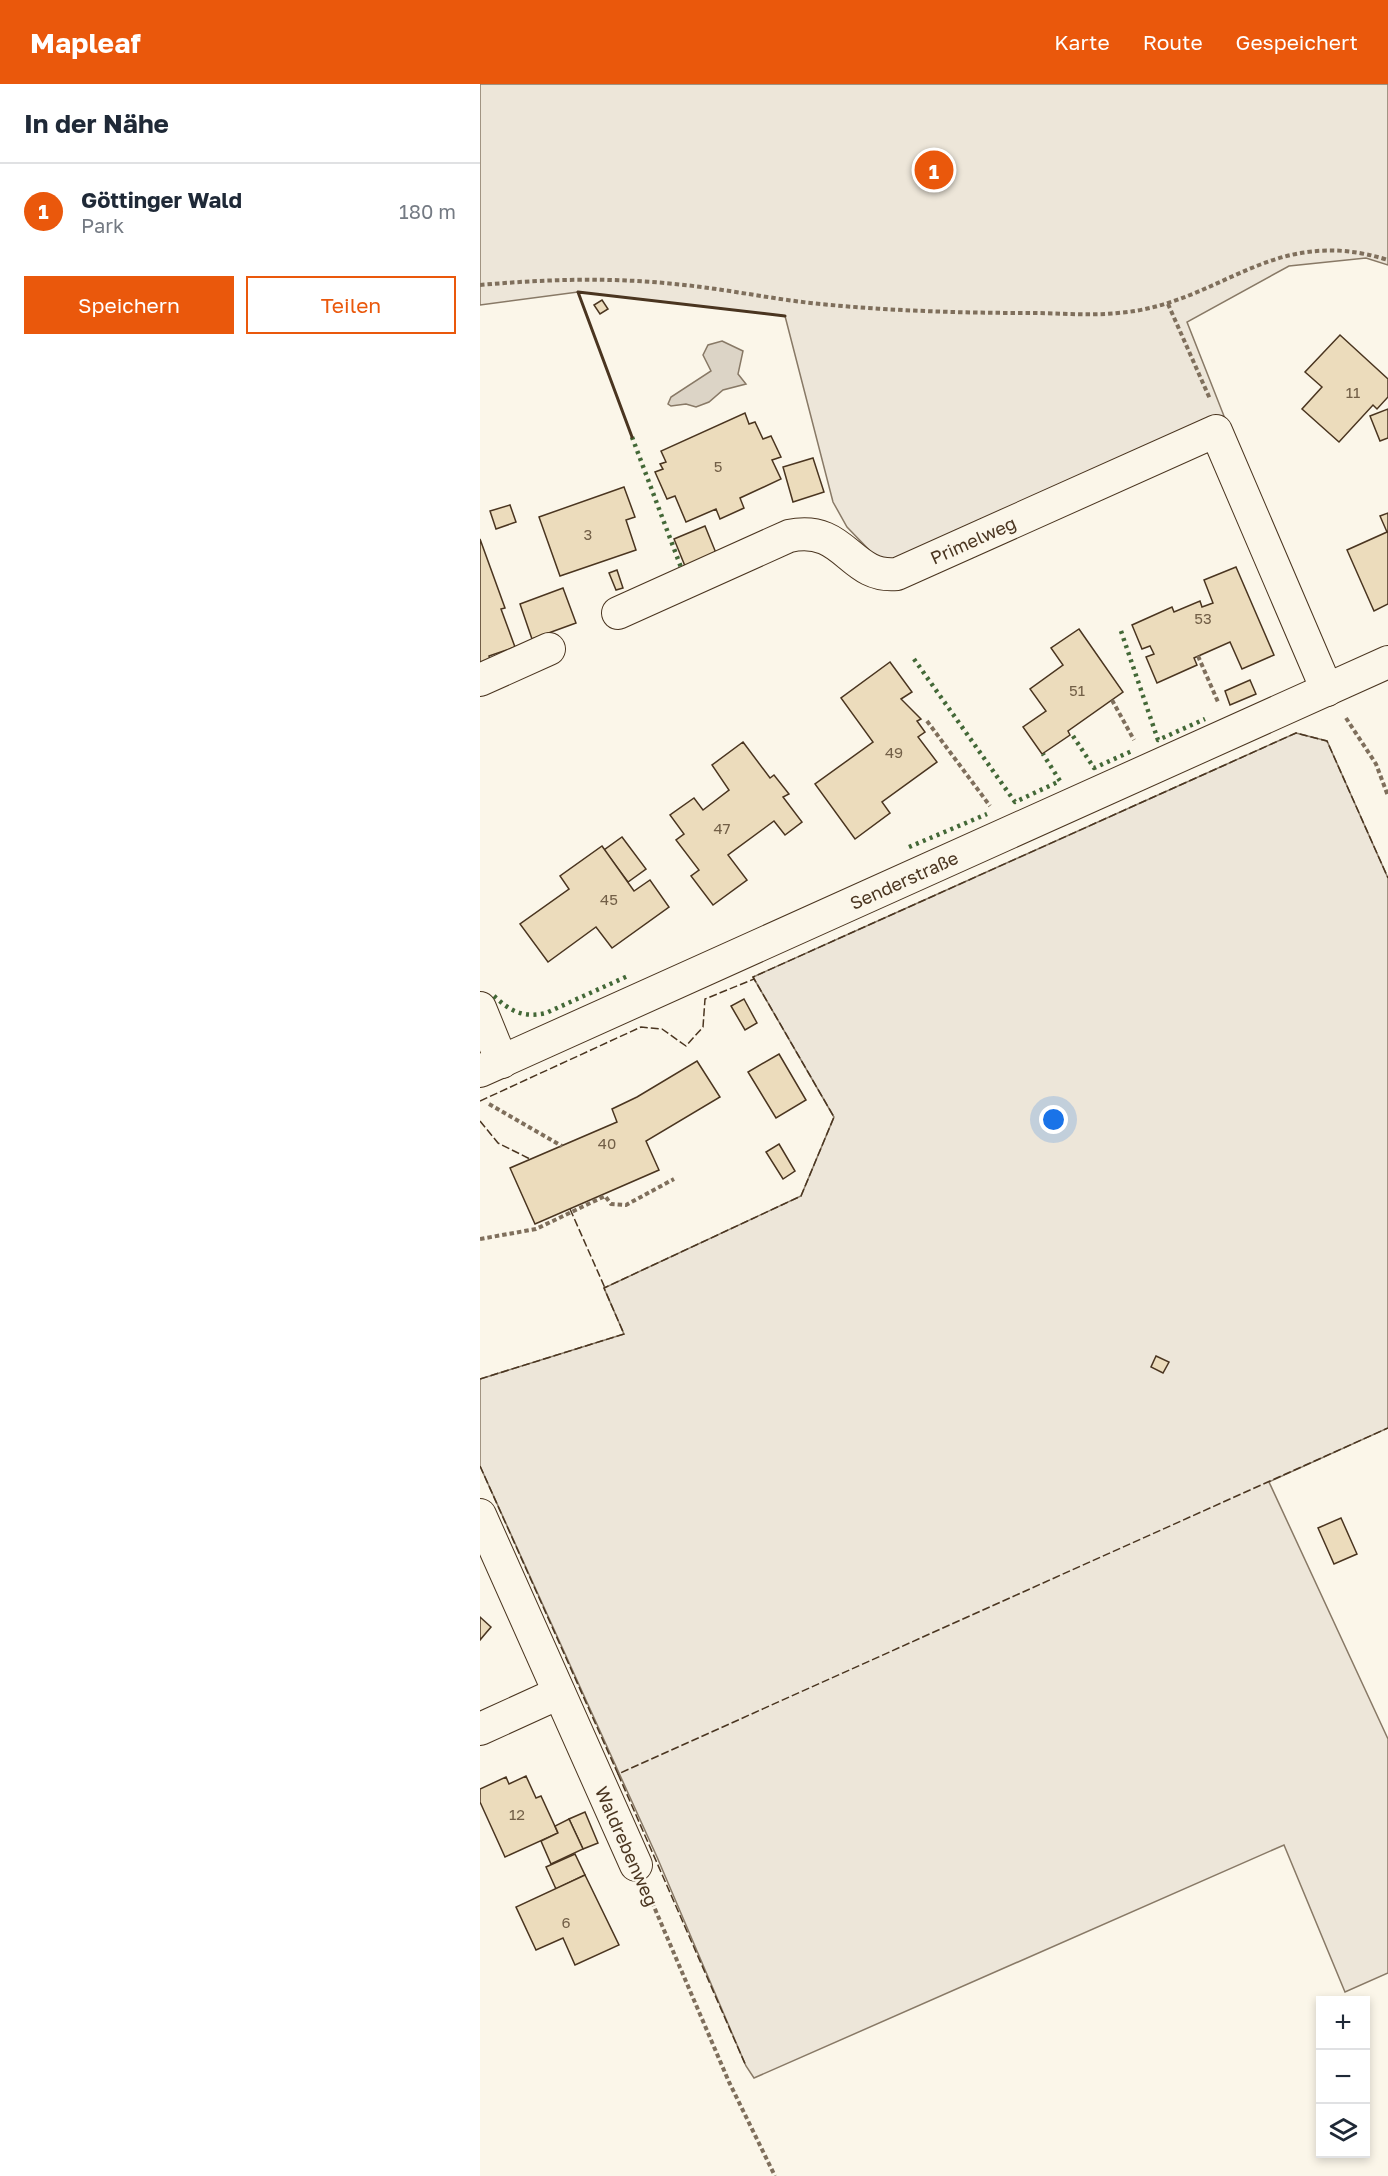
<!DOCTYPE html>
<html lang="de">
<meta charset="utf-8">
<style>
body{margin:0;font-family:"Golos Text",sans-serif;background:#f6f6f7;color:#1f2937}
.controls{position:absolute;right:18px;bottom:18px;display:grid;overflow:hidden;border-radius:0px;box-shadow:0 3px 9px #0003}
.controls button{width:54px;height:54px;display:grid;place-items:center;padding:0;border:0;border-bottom:2px solid #e0e1e3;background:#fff;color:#1f2937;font:30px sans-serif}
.you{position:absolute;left:574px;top:1036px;width:21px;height:21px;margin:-15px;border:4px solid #fff;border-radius:50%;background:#1a73e8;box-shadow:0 0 0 9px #1a73e833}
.badge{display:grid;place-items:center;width:39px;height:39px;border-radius:50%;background:#ea580c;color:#fff;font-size:20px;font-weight:700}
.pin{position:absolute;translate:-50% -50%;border:3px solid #fff;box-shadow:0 2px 6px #0006}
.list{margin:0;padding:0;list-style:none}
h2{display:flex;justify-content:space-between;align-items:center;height:78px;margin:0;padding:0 24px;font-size:26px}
h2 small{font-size:20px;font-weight:400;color:#747a83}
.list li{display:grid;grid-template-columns:39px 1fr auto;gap:18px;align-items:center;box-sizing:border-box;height:96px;padding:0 24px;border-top:2px solid #e0e1e3}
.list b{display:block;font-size:22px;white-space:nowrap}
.list p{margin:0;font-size:20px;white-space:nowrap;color:#747a83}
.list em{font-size:20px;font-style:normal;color:#747a83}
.actions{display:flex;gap:12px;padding:18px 24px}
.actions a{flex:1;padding:14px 0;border:2px solid #ea580c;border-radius:0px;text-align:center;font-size:21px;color:#ea580c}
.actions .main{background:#ea580c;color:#fff}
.icon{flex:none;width:33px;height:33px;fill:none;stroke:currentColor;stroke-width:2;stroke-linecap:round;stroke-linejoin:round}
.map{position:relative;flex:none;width:908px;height:2092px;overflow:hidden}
header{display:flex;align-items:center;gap:36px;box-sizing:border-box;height:84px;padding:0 30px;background:#ea580c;color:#fff}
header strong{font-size:28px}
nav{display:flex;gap:33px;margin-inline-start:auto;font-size:21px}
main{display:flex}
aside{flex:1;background:#fff}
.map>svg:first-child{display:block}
.green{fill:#ede6d9;stroke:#887966;stroke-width:1.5}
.water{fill:#dcd4c6;stroke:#887966;stroke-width:1.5}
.building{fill:#ecdcbc;stroke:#4a3520;stroke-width:1.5}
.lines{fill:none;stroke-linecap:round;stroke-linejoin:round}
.minor-casing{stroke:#4a3520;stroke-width:34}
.path{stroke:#7f6f5c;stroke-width:4;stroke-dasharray:4.5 3;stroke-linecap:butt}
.minor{stroke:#fbf6e9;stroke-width:32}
.hedge{stroke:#436837;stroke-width:4.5;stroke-dasharray:3 4.5;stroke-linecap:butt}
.fence{stroke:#4a3520;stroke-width:1.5;stroke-dasharray:8 3;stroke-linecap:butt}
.wall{stroke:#4a3520;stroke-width:3}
.labels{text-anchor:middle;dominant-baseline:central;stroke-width:4.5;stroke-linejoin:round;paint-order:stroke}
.number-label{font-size:15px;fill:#725f47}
.street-label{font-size:18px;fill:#4a3520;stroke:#fbf6e9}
</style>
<header>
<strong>Mapleaf</strong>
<nav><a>Karte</a><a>Route</a><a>Gespeichert</a></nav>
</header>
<main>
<aside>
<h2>In der Nähe<small></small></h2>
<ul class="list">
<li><span class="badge">1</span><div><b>Göttinger Wald</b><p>Park</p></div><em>180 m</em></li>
</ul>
<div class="actions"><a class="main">Speichern</a><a>Teilen</a></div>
</aside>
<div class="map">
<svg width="908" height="2092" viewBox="0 0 908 2092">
<rect width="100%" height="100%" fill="#fbf6e9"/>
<g class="green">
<polygon points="0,0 908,0 908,181 886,174 809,182 707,238 744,332 419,477 395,472 367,443 353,418 305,232 98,208 0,221"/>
<polygon points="816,649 847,657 908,794 908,1344 789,1398 908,1655 908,1889 865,1908 804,1761 274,1994 266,1982 177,1773 0,1382 0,1295 144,1250 124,1204 321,1112 354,1033 273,893"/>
</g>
<polygon class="water" points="242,257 263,267 258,290 266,300 243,306 229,318 216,323 206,320 191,322 188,320 191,313 231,287 223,271 228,261"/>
<g class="building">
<polygon points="122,216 128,225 120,230 114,221"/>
<polygon points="860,251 908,295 908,313 897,325 893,321 859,358 822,325 842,303 825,288"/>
<polygon points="908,325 908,354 900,357 890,332"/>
<polygon points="265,329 269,340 275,338 283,355 291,352 301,373 292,376 301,395 260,414 264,424 240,435 236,425 206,438 195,412 187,415 175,388 183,385 180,380 186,378 181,367"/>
<polygon points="333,374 344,408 313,418 303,383"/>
<polygon points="144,403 155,433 146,436 156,466 80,492 59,433"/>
<polygon points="30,421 36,438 16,445 10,427"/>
<polygon points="908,429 908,520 894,527 867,466 907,448 900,432"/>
<polygon points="225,442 236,469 205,482 194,455"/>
<polygon points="0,455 25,524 21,525 35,563 9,572 10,576 0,580"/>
<polygon points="756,483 794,571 762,585 750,558 714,574 717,581 677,599 666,573 674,570 670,562 662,565 652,541 692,523 694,528 720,517 722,523 733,519 724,496"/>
<polygon points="137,486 143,504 136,506 129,489"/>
<polygon points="83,504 96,539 52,555 40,520"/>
<polygon points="599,545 643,608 588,647 590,651 562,670 543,643 566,627 550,605 583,581 571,564"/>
<polygon points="410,578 432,608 421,615 441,635 437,637 445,648 438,653 457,678 402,718 410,729 375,755 335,700 393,658 361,614"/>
<polygon points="770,596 776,610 750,621 745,607"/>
<polygon points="263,658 290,694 294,691 309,710 303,713 322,738 305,751 294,737 248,771 267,796 233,821 211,792 219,786 196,756 204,750 190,731 214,714 223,726 249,706 232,681"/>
<polygon points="142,753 166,785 148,798 124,766"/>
<polygon points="122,762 154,807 170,796 189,823 132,864 116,843 68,878 40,840 89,805 80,792"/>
<polygon points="264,915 277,939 265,946 251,922"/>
<polygon points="299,970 326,1016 296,1034 268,988"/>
<polygon points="217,977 240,1013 166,1057 179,1086 55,1140 30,1084 137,1038 132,1025 157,1013"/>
<polygon points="299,1060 315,1087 303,1095 286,1068"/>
<polygon points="676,1272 689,1278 683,1289 671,1283"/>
<polygon points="861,1434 877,1470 854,1480 838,1444"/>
<polygon points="0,1533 11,1543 0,1556"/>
<polygon points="46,1692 56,1714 61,1712 78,1749 25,1773 0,1718 0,1705 26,1693 29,1700"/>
<polygon points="105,1728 118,1759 103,1765 89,1735"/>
<polygon points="89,1735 103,1765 71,1780 61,1757 78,1749 75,1742"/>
<polygon points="95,1770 105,1791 76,1805 66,1783"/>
<polygon points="105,1791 139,1861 95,1881 83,1854 56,1866 36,1823"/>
</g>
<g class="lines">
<g class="minor-casing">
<g id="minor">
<path id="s1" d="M138 529 309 452C366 440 369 495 417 490L736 347 847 606"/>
<polyline points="0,596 69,565"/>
<polyline points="0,924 22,978"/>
<path id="s2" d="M0 987 908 578"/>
<polyline points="0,1431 156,1781"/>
<polyline points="0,1645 79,1609"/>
</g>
</g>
<g class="path">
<path d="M0 201C68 195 136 193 204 201 253 206 301 217 351 221 417 227 483 229 550 229 579 229 609 232 638 229 741 221 791 139 908 176"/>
<polyline points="688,220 730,315"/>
<polyline points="718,572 738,618"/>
<polyline points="632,616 654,656"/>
<polyline points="866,634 896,680 908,712"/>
<polyline points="447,637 510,722"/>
<polyline points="9,1020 82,1062"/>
<polyline points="0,1155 56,1145 125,1112 131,1120 146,1121 194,1095"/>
<polyline points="169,1811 249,1998 295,2092"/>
</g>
<use href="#minor" class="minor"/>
<g class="hedge">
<polyline points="152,353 202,486"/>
<polyline points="641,547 678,656 725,635"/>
<polyline points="434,575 535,718 580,697 563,670"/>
<polyline points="593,652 614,684 654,666"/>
<polyline points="429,763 507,730"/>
<path d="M14 912C31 928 44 934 66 929L150 891"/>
</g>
<g class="fence">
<polyline points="0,1017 161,943 182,945 206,962 223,943 225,915 274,895"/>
<polyline points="0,1037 18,1059 50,1075"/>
<polyline points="90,1125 125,1204"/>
<polyline points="0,1295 144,1250 124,1204 321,1112 354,1033 273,893 816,649 847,657 908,794"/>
<polyline points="0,1382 138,1690 908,1344"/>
<polyline points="138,1690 266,1982"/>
</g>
<polyline class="wall" points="152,353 98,208 305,232"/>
</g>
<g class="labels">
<g class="number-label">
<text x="873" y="308">11</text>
<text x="238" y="382">5</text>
<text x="108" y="450">3</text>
<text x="723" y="534">53</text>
<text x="597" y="606">51</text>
<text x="414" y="668">49</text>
<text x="242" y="744">47</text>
<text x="129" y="815">45</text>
<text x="127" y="1059">40</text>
<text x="37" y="1730">12</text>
<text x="86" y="1838">6</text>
</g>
<g class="street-label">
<text stroke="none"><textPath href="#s1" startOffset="390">Primelweg</textPath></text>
<text stroke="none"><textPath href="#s2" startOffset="465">Senderstraße</textPath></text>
<text transform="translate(147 1762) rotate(66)">Waldrebenweg</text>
</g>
</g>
</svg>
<div class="controls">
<button>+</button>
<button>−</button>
<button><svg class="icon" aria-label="layers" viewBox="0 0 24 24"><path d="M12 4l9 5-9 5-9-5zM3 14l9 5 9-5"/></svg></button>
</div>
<div class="you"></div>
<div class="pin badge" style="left:454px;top:86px">1</div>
</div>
</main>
